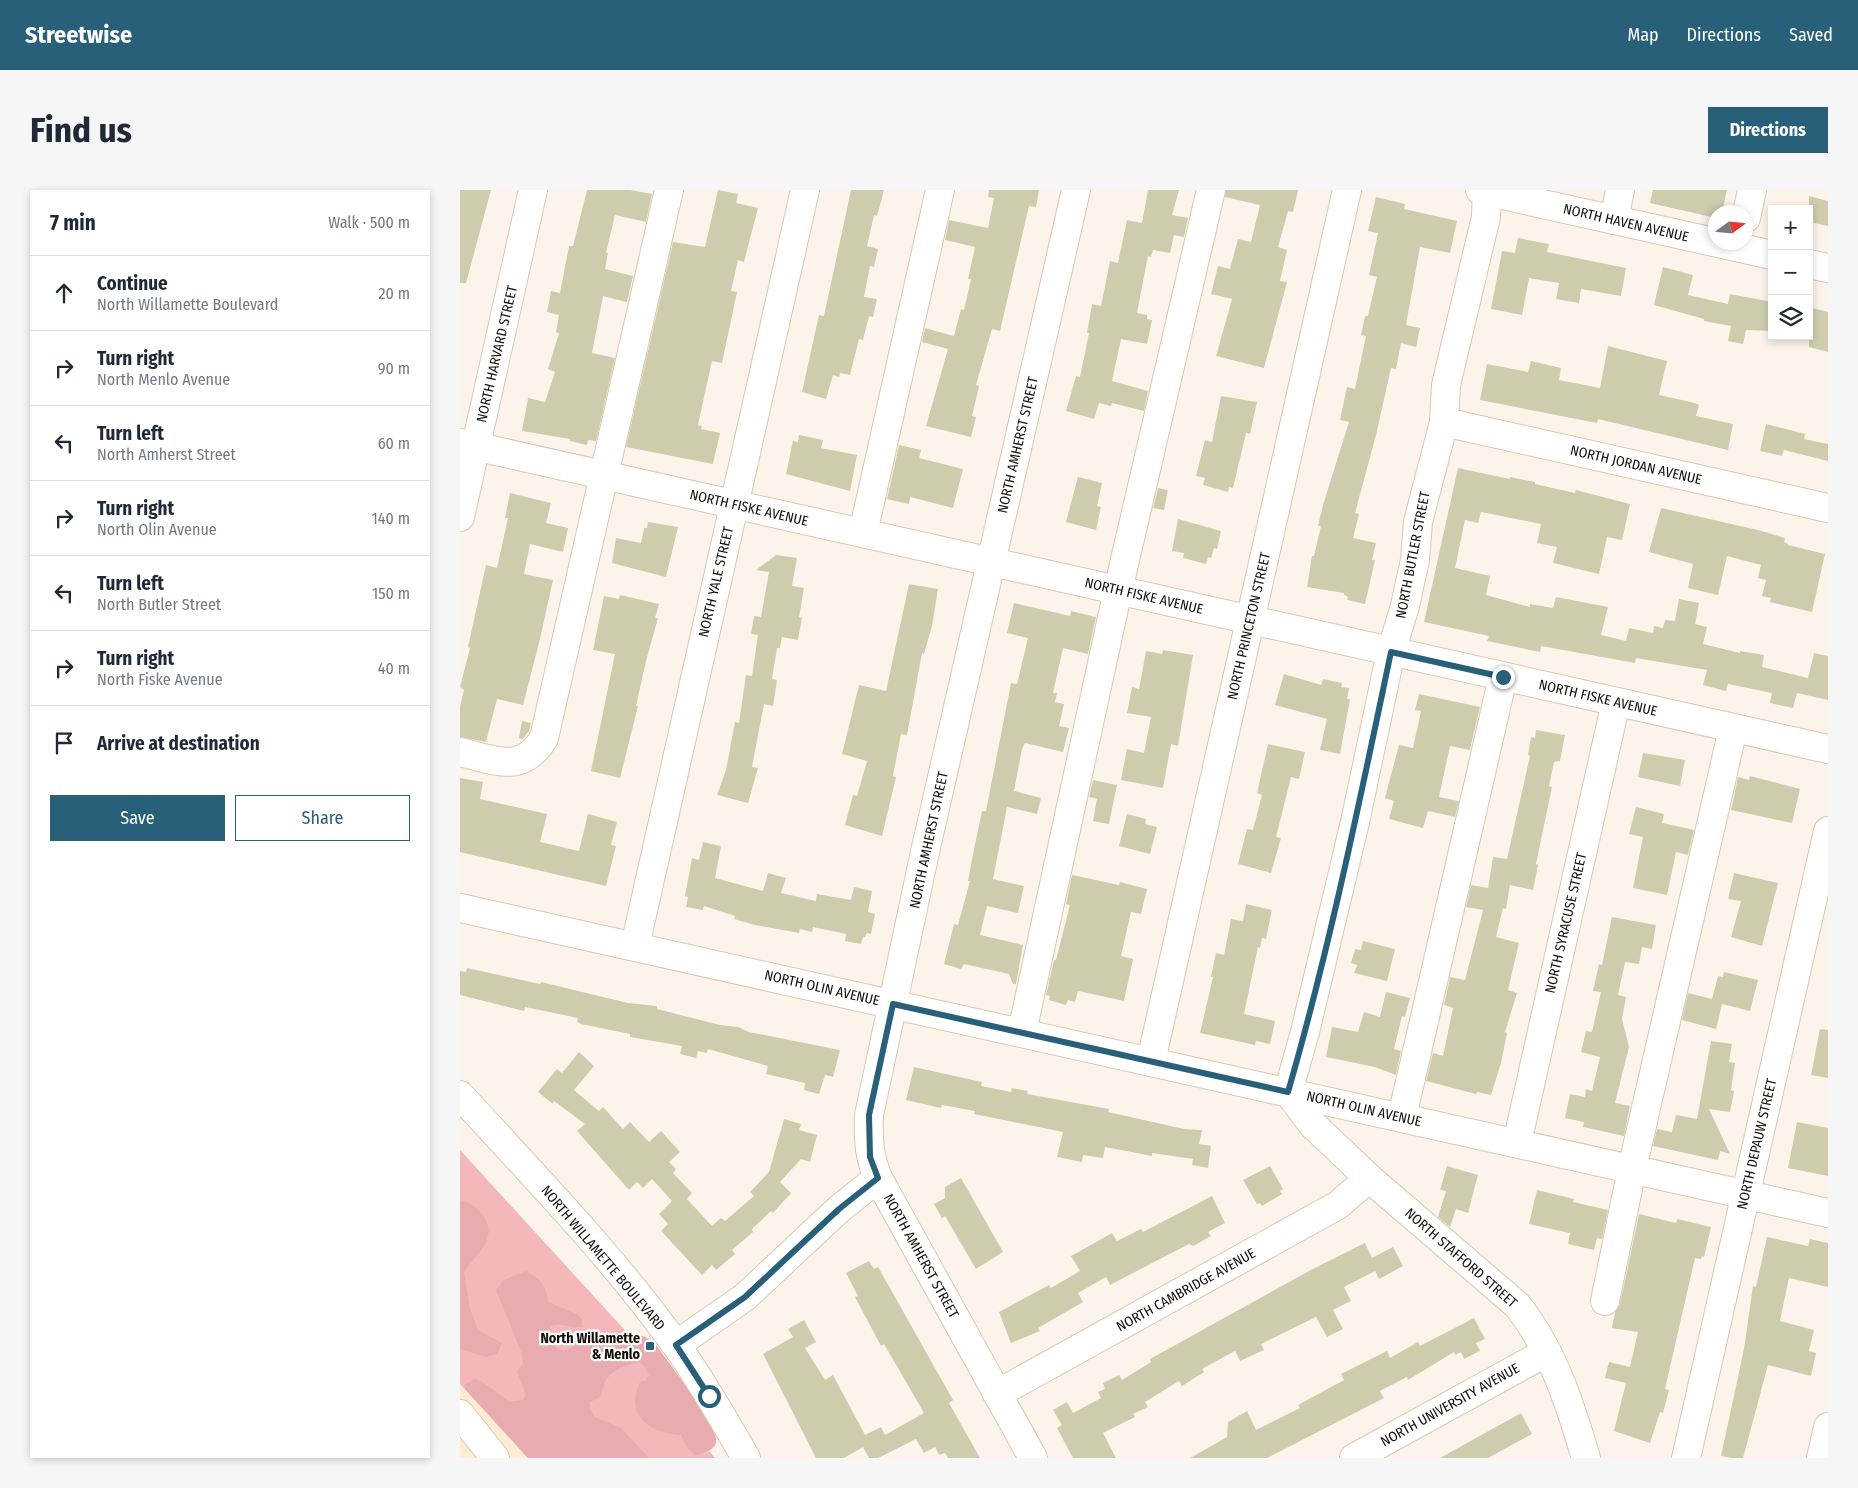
<!DOCTYPE html>
<meta charset="utf-8">
<style>
body{margin:0;font-family:"Fira Sans Condensed",sans-serif;background:#f6f6f7;color:#1f2937}
.controls{position:absolute;right:15px;top:15px;display:grid;overflow:hidden;border-radius:0px;box-shadow:0 2px 8px #0003}
.controls button{width:45px;height:45px;display:grid;place-items:center;padding:0;border:0;border-bottom:1px solid #e0e1e3;background:#fff;color:#1f2937;font:25px sans-serif}
.compass{position:absolute;left:1248px;top:15px;width:45px;height:45px;border-radius:50%;background:#fff;box-shadow:0 2px 8px #0003;rotate:75deg}
.stop{position:absolute;width:15px;height:15px;margin:-11px;border:4px solid #285f79;border-radius:50%;background:#fff}
.stop.end{background:#285f79;border-color:#fff;box-shadow:0 1px 5px #0008}
.list{margin:0;padding:0;list-style:none}
h2{display:flex;justify-content:space-between;align-items:center;height:65px;margin:0;padding:0 20px;font-size:21px}
h2 small{font-size:16px;font-weight:400;color:#747a83}
.list li{display:grid;grid-template-columns:32px 1fr auto;gap:15px;align-items:center;box-sizing:border-box;height:75px;padding:0 20px;border-top:1px solid #e0e1e3}
.list b{display:block;font-size:19px;white-space:nowrap}
.list p{margin:0;font-size:16px;white-space:nowrap;color:#747a83}
.list em{font-size:16px;font-style:normal;color:#747a83}
.actions{display:flex;gap:10px;padding:15px 20px}
.actions a{flex:1;padding:11px 0;border:1px solid #285f79;border-radius:0px;text-align:center;font-size:18px;color:#285f79}
.actions .main{background:#285f79;color:#fff}
.icon{flex:none;width:28px;height:28px;fill:none;stroke:currentColor;stroke-width:2;stroke-linecap:round;stroke-linejoin:round}
.map{position:relative;flex:none;width:1368px;height:1268px;overflow:hidden;border-radius:0px}
header{display:flex;align-items:center;gap:30px;box-sizing:border-box;height:70px;padding:0 25px;background:#285f79;color:#fff}
header strong{font-size:24px}
nav{display:flex;gap:28px;margin-inline-start:auto;font-size:18px}
.intro{display:flex;align-items:center;justify-content:space-between;box-sizing:border-box;height:120px;padding:0 30px}
h1{margin:0;font-size:35px}
.button{padding:12px 22px;border-radius:0px;background:#285f79;color:#fff;font-size:18px;font-weight:700}
main{display:flex;gap:30px;padding:0 30px}
aside{flex:1;background:#fff;border-radius:0px;box-shadow:0 2px 8px #0003}
.map>svg:first-child{display:block}
.built{fill:#ffecd1}
.green{fill:#f4b7ba}
.forest{fill:#e8abaf}
.building{fill:#cdcdae}
.lines{fill:none;stroke-linecap:round;stroke-linejoin:round}
.minor-casing{stroke:#dac8ad;stroke-width:30}
.major-casing{stroke:#dac8ad;stroke-width:30}
.minor{stroke:#fff;stroke-width:28}
.major{stroke:#fff;stroke-width:28}
.route{stroke:#285f79;stroke-width:6}
.poi-dot{fill:#285f79;stroke:#fff;stroke-width:2}
.labels{text-anchor:middle;dominant-baseline:central;stroke-width:4.5;stroke-linejoin:round;paint-order:stroke}
.street-label{font-size:14px;fill:#130d05;stroke:#fff}
.poi-label{font-size:14px;font-weight:bold;fill:#130d05;stroke:#fff;text-anchor:end}
</style>
<header>
<strong>Streetwise</strong>
<nav><a>Map</a><a>Directions</a><a>Saved</a></nav>
</header>
<div class="intro"><h1>Find us</h1><a class="button">Directions</a></div>
<main>
<aside>
<h2>7 min<small>Walk · 500 m</small></h2>
<ul class="list">
<li><svg class="icon" aria-label="ahead" viewBox="0 0 24 24"><path d="M12 20V5M6 11l6-6 6 6"/></svg><div><b>Continue</b><p>North Willamette Boulevard</p></div><em>20 m</em></li>
<li><svg class="icon" aria-label="right" viewBox="0 0 24 24"><path d="M7 20v-9h11M14 6l5 5-5 5"/></svg><div><b>Turn right</b><p>North Menlo Avenue</p></div><em>90 m</em></li>
<li><svg class="icon" aria-label="left" viewBox="0 0 24 24"><path d="M17 20v-9H6M10 6l-5 5 5 5"/></svg><div><b>Turn left</b><p>North Amherst Street</p></div><em>60 m</em></li>
<li><svg class="icon" aria-label="right" viewBox="0 0 24 24"><path d="M7 20v-9h11M14 6l5 5-5 5"/></svg><div><b>Turn right</b><p>North Olin Avenue</p></div><em>140 m</em></li>
<li><svg class="icon" aria-label="left" viewBox="0 0 24 24"><path d="M17 20v-9H6M10 6l-5 5 5 5"/></svg><div><b>Turn left</b><p>North Butler Street</p></div><em>150 m</em></li>
<li><svg class="icon" aria-label="right" viewBox="0 0 24 24"><path d="M7 20v-9h11M14 6l5 5-5 5"/></svg><div><b>Turn right</b><p>North Fiske Avenue</p></div><em>40 m</em></li>
<li><svg class="icon" aria-label="arrive" viewBox="0 0 24 24"><path d="M6 21V4h12l-3 4 3 4H6"/></svg><div><b>Arrive at destination</b></div></li>
</ul>
<div class="actions"><a class="main">Save</a><a>Share</a></div>
</aside>
<div class="map">
<svg width="1368" height="1268" viewBox="0 0 1368 1268">
<rect width="100%" height="100%" fill="#fcf4ea"/>
<polygon class="built" points="0,1194 6,1200 68,1268 0,1268"/>
<polygon class="green" points="0,960 183,1160 244,1264 249,1261 255,1268 68,1268 0,1194"/>
<g class="forest">
<path d="M0 1010C19 1014 36 1034 25 1054 19 1064 10 1073 4 1082L10 1119 18 1140 42 1153 37 1164 26 1167 0 1159Z"/>
<path d="M66 1081C80 1088 87 1096 88 1112L117 1124 122 1129V1137C111 1139 103 1132 91 1136 86 1146 96 1166 109 1159 113 1158 116 1154 119 1152L128 1153 137 1159C164 1155 168 1129 197 1156 209 1173 254 1232 256 1248 258 1259 244 1265 235 1265L227 1258 221 1245C190 1243 164 1226 180 1192L186 1190 189 1185 183 1175 178 1172C164 1176 149 1180 144 1195 142 1199 142 1203 140 1207L130 1212 129 1218 135 1227 161 1238 189 1268H68L6 1200 4 1195 14 1189 21 1191 50 1212 63 1210 66 1205 57 1181 63 1174 62 1164 36 1100 44 1090Z"/>
</g>
<g class="building">
<polygon points="0,0 31,0 6,93 0,93"/>
<polygon points="127,0 170,0 192,4 186,32 155,25 146,63 148,63 145,79 173,86 167,112 143,106 132,163 155,168 136,251 128,250 127,255 110,251 110,249 62,241 68,208 85,212 95,182 88,179 99,143 96,142 99,125 87,122 91,101 100,103 109,56 113,56"/>
<polygon points="258,0 278,4 276,13 298,18 284,72 278,70 271,101 277,102 262,173 252,171 238,235 242,236 241,239 260,243 253,274 166,257 213,52 245,57"/>
<polygon points="391,0 424,0 417,26 414,25 407,56 418,59 414,77 410,76 404,107 417,109 413,127 409,126 403,150 399,149 390,185 380,183 379,187 373,185 366,209 342,202 359,125 364,126"/>
<polygon points="529,0 579,0 576,17 569,16 540,141 532,139 516,195 519,196 512,226 516,227 511,247 466,236 488,159 462,152 465,138 494,146 501,119 504,120 511,89 508,89 515,57 485,50 489,30 528,38 534,8 528,7"/>
<polygon points="688,0 719,0 712,25 728,28 724,47 714,45 710,63 693,60 691,67 688,66 677,123 687,125 687,129 692,130 687,154 661,149 652,191 688,201 684,221 652,213 651,216 639,213 634,229 606,221 616,186 620,187 629,143 627,143 632,114 641,116 650,71 658,73 667,30 682,33"/>
<polygon points="766,0 838,0 833,22 828,21 818,57 827,60 820,91 827,92 804,178 756,166 772,109 751,104 758,76 770,79 778,49 791,52 800,15 765,7"/>
<polygon points="1193,0 1267,0 1262,22 1256,22 1256,28 1190,13"/>
<polygon points="1349,6 1368,11 1368,36 1349,32"/>
<polygon points="916,7 945,14 944,19 997,31 990,63 960,57 946,135 960,138 956,157 941,153 936,179 931,178 916,245 895,323 899,324 893,348 916,353 912,370 915,370 905,414 887,410 888,407 884,405 884,403 847,397 852,366 854,366 861,336 858,336 863,315 889,232 880,230 887,197 895,199 906,146 901,145 905,126 908,126 917,87 909,85 918,43 908,41"/>
<polygon points="1058,48 1089,54 1087,62 1166,78 1161,106 1121,99 1119,113 1096,109 1099,93 1069,88 1062,125 1031,119 1042,61 1055,63"/>
<polygon points="1203,77 1233,85 1228,105 1268,114 1270,104 1312,112 1312,141 1286,140 1283,154 1268,151 1271,136 1244,131 1244,129 1194,115"/>
<polygon points="1349,117 1368,122 1368,162 1349,157"/>
<polygon points="1148,156 1207,171 1199,205 1235,213 1239,215 1236,226 1273,234 1268,260 1138,229 1137,233 1020,210 1027,174 1068,182 1071,171 1101,178 1099,190 1140,198"/>
<polygon points="761,206 797,212 790,244 786,243 773,298 769,297 768,302 743,295 745,288 736,286 745,250 752,252"/>
<polygon points="1306,234 1345,244 1344,249 1368,254 1368,271 1324,260 1322,266 1300,261"/>
<polygon points="339,245 363,250 361,258 397,265 390,301 326,284 333,251 338,252"/>
<polygon points="439,255 461,260 459,268 503,279 493,318 450,307 449,314 427,309"/>
<polygon points="998,278 1050,289 1050,287 1075,292 1075,294 1115,303 1116,300 1170,314 1162,350 1147,347 1139,384 1093,373 1097,357 1077,353 1081,334 1021,322 1018,333 1005,330 995,378 1030,386 1026,405 1070,417 1070,414 1093,418 1096,407 1148,417 1141,445 1166,451 1169,438 1193,443 1194,436 1203,438 1205,430 1215,431 1219,409 1239,413 1235,434 1247,437 1243,454 1280,463 1280,461 1304,465 1302,477 1348,488 1354,463 1368,466 1368,510 1337,503 1333,518 1310,513 1312,503 1268,494 1266,501 1243,495 1247,480 1176,468 1175,473 1081,456 1080,462 1027,451 1029,446 964,432"/>
<polygon points="618,287 642,293 637,316 641,317 636,340 606,332"/>
<polygon points="698,298 708,300 704,320 693,318"/>
<polygon points="50,303 91,313 86,333 108,338 103,362 70,354 64,384 93,390 80,449 63,515 37,509 26,552 0,547 0,517 4,500 0,497 10,458 8,457 26,375 37,378 48,328 45,328"/>
<polygon points="1201,318 1298,340 1325,348 1324,352 1328,354 1328,355 1365,364 1352,422 1310,412 1311,408 1302,406 1306,390 1298,388 1301,375 1267,366 1258,405 1228,398 1233,374 1189,362"/>
<polygon points="718,329 761,341 757,359 754,358 751,368 748,367 746,374 723,368 724,363 712,361"/>
<polygon points="188,332 218,337 206,387 152,373 156,348 181,353 184,338 187,338"/>
<polygon points="316,365 337,368 332,396 344,398 339,427 342,428 338,450 322,447 320,458 317,458 312,489 317,490 313,516 304,514 292,577 298,578 288,613 257,605 266,580 275,532 279,533 286,485 292,486 298,445 291,444 294,426 301,427 309,382 296,380"/>
<polygon points="449,394 478,399 472,436 464,464 462,463 447,545 441,544 433,586 436,587 422,646 385,635 393,605 397,606 407,571 382,564 399,495 426,501"/>
<polygon points="160,405 199,414 195,428 198,428 186,471 176,516 178,516 160,588 131,581 155,464 133,460 144,406 159,409"/>
<polygon points="554,413 610,426 611,421 636,427 628,464 603,458 593,503 597,503 595,512 604,514 599,536 609,538 603,562 565,553 562,559 554,601 581,608 577,624 547,617 533,689 564,696 558,723 527,716 520,745 563,755 556,794 553,794 549,784 504,774 501,779 484,774 494,734 498,735 510,691 508,691 513,664 522,621 526,621 551,493 557,494 568,448 547,443"/>
<polygon points="703,460 733,465 718,556 711,554 703,598 661,590 667,559 684,563 691,527 667,523 672,497 679,499 686,461 702,464"/>
<polygon points="824,484 861,495 863,489 882,493 881,497 889,498 887,509 890,509 880,564 860,560 867,529 815,515"/>
<polygon points="959,504 1020,517 1010,560 990,556 979,607 999,611 995,627 968,621 963,638 929,629 934,611 925,608 939,555 953,558 961,521 955,520"/>
<polygon points="62,531 71,533 69,541 63,549 59,548"/>
<polygon points="1076,540 1105,545 1100,571 1094,572 1089,596 1092,597 1076,674 1078,675 1073,700 1050,695 1046,719 1043,718 1036,747 1059,753 1048,800 1057,803 1045,842 1047,843 1041,873 1031,905 1017,902 1016,904 966,891 973,863 983,866 993,818 984,815 990,787 1005,790 1023,720 1006,717 1011,695 1028,698 1033,667 1047,669 1070,566 1068,565 1071,547 1075,548"/>
<polygon points="808,554 845,562 839,589 831,587 816,647 821,648 811,683 778,674 787,639 793,640 802,605 797,603"/>
<polygon points="1183,563 1225,570 1220,596 1178,587"/>
<polygon points="1290,586 1340,599 1332,633 1271,620 1278,587 1289,590"/>
<polygon points="0,588 23,592 20,609 87,624 80,652 119,661 128,624 157,632 151,655 156,656 146,696 0,662"/>
<polygon points="633,590 657,595 649,634 633,631 637,609 629,607"/>
<polygon points="1176,617 1204,624 1202,633 1234,640 1228,665 1216,662 1207,705 1173,698 1183,647 1169,644"/>
<polygon points="667,624 686,629 685,634 697,637 690,664 659,656"/>
<polygon points="243,652 261,656 255,688 303,701 308,683 326,688 321,703 356,711 357,704 391,710 394,697 412,701 408,722 415,724 411,744 407,743 405,747 403,747 401,754 385,751 386,744 353,737 352,742 340,739 339,743 295,735 274,729 275,726 244,716 243,720 226,717 228,707 225,706 232,668 239,670"/>
<polygon points="1274,683 1318,693 1302,756 1271,747 1281,711 1268,709"/>
<polygon points="612,685 659,695 660,692 687,699 681,724 671,722 661,766 673,769 664,811 618,801 615,812 608,810 606,815 589,810 590,806 586,805 594,770 596,770 610,715 606,714"/>
<polygon points="786,714 812,720 806,749 802,748 800,758 798,757 784,824 815,831 810,854 796,851 795,855 740,843 753,787 751,787 756,763 764,765 771,729 783,731"/>
<polygon points="1152,727 1196,735 1192,759 1182,757 1179,774 1165,772 1158,805 1166,807 1162,829 1169,857 1155,913 1170,916 1164,946 1123,937 1124,932 1105,928 1110,904 1125,907 1126,899 1132,901 1140,867 1121,862 1126,841 1132,842 1141,802 1133,801 1139,774 1142,775"/>
<polygon points="903,751 935,759 927,791 894,783 897,775 891,773 895,759 901,760"/>
<polygon points="7,778 80,794 81,792 168,813 197,816 197,819 260,835 278,837 289,842 380,860 373,887 365,885 359,904 344,900 345,893 306,884 308,876 248,859 247,863 238,861 236,868 220,864 222,856 170,847 170,844 121,834 117,832 118,828 65,817 64,821 0,805 0,781 6,782"/>
<polygon points="1264,782 1298,790 1290,821 1262,814 1256,839 1222,830 1228,803 1252,809 1258,786 1263,787"/>
<polygon points="926,802 950,808 945,827 942,826 934,859 941,861 936,885 915,877 866,867 872,837 898,842 904,822 920,827"/>
<polygon points="1360,839 1368,840 1368,888 1351,885"/>
<polygon points="1251,851 1272,854 1269,872 1275,873 1271,900 1274,901 1270,922 1249,919 1270,964 1260,961 1258,970 1193,956 1197,939 1212,942 1216,925 1237,929"/>
<polygon points="119,862 134,876 114,900 139,921 143,917 163,939 170,932 189,952 201,941 220,962 209,972 216,979 213,983 232,1003 227,1009 252,1036 261,1028 265,1031 294,1006 290,1002 309,982 324,929 341,934 339,940 357,945 350,972 341,969 320,992 331,1003 313,1023 311,1021 292,1039 293,1042 272,1060 275,1064 256,1080 252,1075 242,1085 201,1041 208,1034 199,1024 212,1011 192,989 183,998 177,992 169,1000 117,941 125,934 94,911 93,914 78,902 97,879 102,883"/>
<polygon points="454,877 522,892 521,896 551,902 552,898 568,901 567,904 649,919 648,922 724,939 742,940 739,954 751,956 748,978 732,975 733,969 692,963 692,966 645,957 643,968 623,965 622,972 597,967 603,942 514,924 515,921 482,915 481,918 446,910"/>
<polygon points="1337,932 1368,938 1368,986 1328,978"/>
<polygon points="810,976 823,999 820,1001 822,1004 802,1016 800,1013 797,1014 783,990"/>
<polygon points="987,976 1018,985 1008,1023 996,1019 990,1037 978,1027 986,1001 980,1000"/>
<polygon points="501,988 543,1062 516,1079 485,1026 482,1028 474,1014 485,1008 485,997"/>
<polygon points="1077,1000 1114,1009 1113,1012 1148,1020 1142,1049 1137,1048 1134,1060 1108,1054 1110,1043 1069,1034"/>
<polygon points="752,1006 765,1033 748,1042 751,1046 733,1056 729,1054 650,1095 646,1087 618,1103 623,1112 578,1138 580,1141 551,1153 539,1122 589,1095 591,1098 620,1081 611,1066 652,1043 657,1051 681,1039 683,1042"/>
<polygon points="1179,1024 1216,1033 1217,1029 1251,1037 1244,1067 1242,1066 1241,1069 1235,1068 1205,1199 1209,1200 1203,1223 1200,1222 1190,1253 1154,1241 1166,1193 1145,1188 1149,1172 1170,1177 1178,1142 1152,1138 1155,1122 1160,1114"/>
<polygon points="1307,1047 1348,1056 1350,1049 1368,1053 1368,1097 1329,1088 1320,1131 1354,1140 1349,1161 1356,1163 1351,1186 1308,1175 1283,1268 1271,1268 1261,1266 1284,1159 1293,1096 1296,1097"/>
<polygon points="905,1053 912,1068 933,1057 943,1076 919,1089 915,1081 884,1097 891,1111 873,1120 883,1139 867,1147 856,1127 801,1154 804,1160 780,1171 775,1161 742,1179 744,1182 722,1196 719,1191 685,1212 688,1217 673,1224 675,1227 643,1243 656,1268 613,1268 597,1238 602,1235 593,1220 607,1212 613,1223 641,1208 638,1202 645,1199 643,1193 659,1185 662,1190 691,1172 690,1169 849,1081"/>
<polygon points="409,1071 414,1079 418,1077 448,1130 493,1210 489,1213 520,1268 488,1268 485,1263 479,1265 475,1257 464,1263 456,1249 418,1268 409,1268 403,1257 384,1268 356,1268 303,1164 333,1147 328,1139 344,1130 356,1152 345,1158 365,1190 373,1185 405,1245 421,1237 425,1245 464,1223 424,1154 421,1156 395,1107 398,1106 386,1083"/>
<polygon points="1014,1128 1025,1149 1016,1153 1020,1161 1004,1169 1001,1162 995,1165 994,1162 948,1190 947,1187 920,1201 924,1208 807,1268 730,1268 767,1247 768,1232 787,1221 796,1240 840,1218 838,1215 884,1190 881,1184 927,1161 930,1168 958,1152 960,1156"/>
<polygon points="1061,1223 1072,1244 1028,1268 980,1268"/>
</g>
<g class="lines">
<g class="minor-casing">
<g id="minor">
<polyline points="1020,0 1312,65"/>
<polyline points="1286,28 1292,0"/>
<polyline points="1154,30 1160,0"/>
<polyline points="1349,74 1368,78"/>
<polyline points="984,232 1368,318"/>
<polyline points="0,253 1368,559"/>
<polyline points="0,327 73,0"/>
<polyline points="403,343 480,0"/>
<path d="M0 562C35 570 62 585 84 548L209 0"/>
<polyline points="0,718 1368,1023"/>
<polyline points="175,756 345,0"/>
<polyline points="562,842 658,400 751,0"/>
<polyline points="691,871 887,0"/>
<polyline points="828,902 845,842 895,632 931,462 945,416 955,370 958,332 984,232 986,195 1026,27 1027,0"/>
<path d="M828 902 852 934 909 988 1057 1115C1093 1160 1110 1214 1126 1268"/>
<polyline points="942,927 1043,487"/>
<polyline points="1057,953 1156,512"/>
<polyline points="1145,1111 1172,979 1273,539"/>
<polyline points="216,1155 285,1107 379,1019 418,988"/>
<polyline points="537,1204 878,1015 909,988"/>
<polyline points="0,1224 35,1268"/>
<path d="M573 1268 418 988C409 966 408 949 409 925L465 662 616 0"/>
<polyline points="894,1268 1087,1162"/>
<polyline points="1226,1268 1368,641"/>
<polyline points="1361,1268 1368,1237"/>
</g>
</g>
<g class="major-casing">
<path id="major" d="M0 905C74 986 152 1066 216 1155 242 1191 264 1230 286 1268"/>
</g>
<use href="#minor" class="minor"/>
<use href="#major" class="major"/>
</g>
<g class="lines">
<path class="route" d="M249 1206 216 1155 285 1107 379 1019 418 988 410 967 409 925 433 814 828 902C870 757 900 609 931 462L1043 487"/>
</g>
<rect class="poi-dot" x="185" y="1151" width="10" height="10" rx="2.5"/>
<g class="labels">
<g class="street-label">
<text transform="translate(1166 33) rotate(13)">NORTH HAVEN AVENUE</text>
<text transform="translate(37 164) rotate(-77)">NORTH HARVARD STREET</text>
<text transform="translate(558 255) rotate(-77)">NORTH AMHERST STREET</text>
<text transform="translate(1176 275) rotate(13)">NORTH JORDAN AVENUE</text>
<text transform="translate(289 318) rotate(13)">NORTH FISKE AVENUE</text>
<text transform="translate(953 365) rotate(-79)">NORTH BUTLER STREET</text>
<text transform="translate(256 392) rotate(-77)">NORTH YALE STREET</text>
<text transform="translate(684 406) rotate(13)">NORTH FISKE AVENUE</text>
<text transform="translate(789 436) rotate(-77)">NORTH PRINCETON STREET</text>
<text transform="translate(1138 508) rotate(13)">NORTH FISKE AVENUE</text>
<text transform="translate(469 650) rotate(-78)">NORTH AMHERST STREET</text>
<text transform="translate(1106 733) rotate(-77)">NORTH SYRACUSE STREET</text>
<text transform="translate(362 798) rotate(13)">NORTH OLIN AVENUE</text>
<text transform="translate(904 919) rotate(13)">NORTH OLIN AVENUE</text>
<text transform="translate(1297 954) rotate(-77)">NORTH DEPAUW STREET</text>
<text transform="translate(461 1066) rotate(61)">NORTH AMHERST STREET</text>
<text transform="translate(143 1068) rotate(50)">NORTH WILLAMETTE BOULEVARD</text>
<text transform="translate(1001 1068) rotate(41)">NORTH STAFFORD STREET</text>
<text transform="translate(726 1100) rotate(-29)">NORTH CAMBRIDGE AVENUE</text>
<text transform="translate(990 1215) rotate(-29)">NORTH UNIVERSITY AVENUE</text>
</g>
<g class="poi-label">
<text x="180" y="1148">North Willamette<tspan x="180" dy="16">&amp; Menlo</tspan></text>
</g>
</g>
</svg>
<div class="controls">
<button>+</button>
<button>−</button>
<button><svg class="icon" aria-label="layers" viewBox="0 0 24 24"><path d="M12 4l9 5-9 5-9-5zM3 14l9 5 9-5"/></svg></button>
</div>
<svg class="compass" viewBox="-18 -18 36 36"><path d="M0-13l5 13h-10z" fill="#e53935"/><path d="M0 13l5-13h-10z" fill="#747a83"/></svg>
<div class="stop" style="left:249px;top:1206px"></div>
<div class="stop end" style="left:1043px;top:487px"></div>
</div>
</main>
